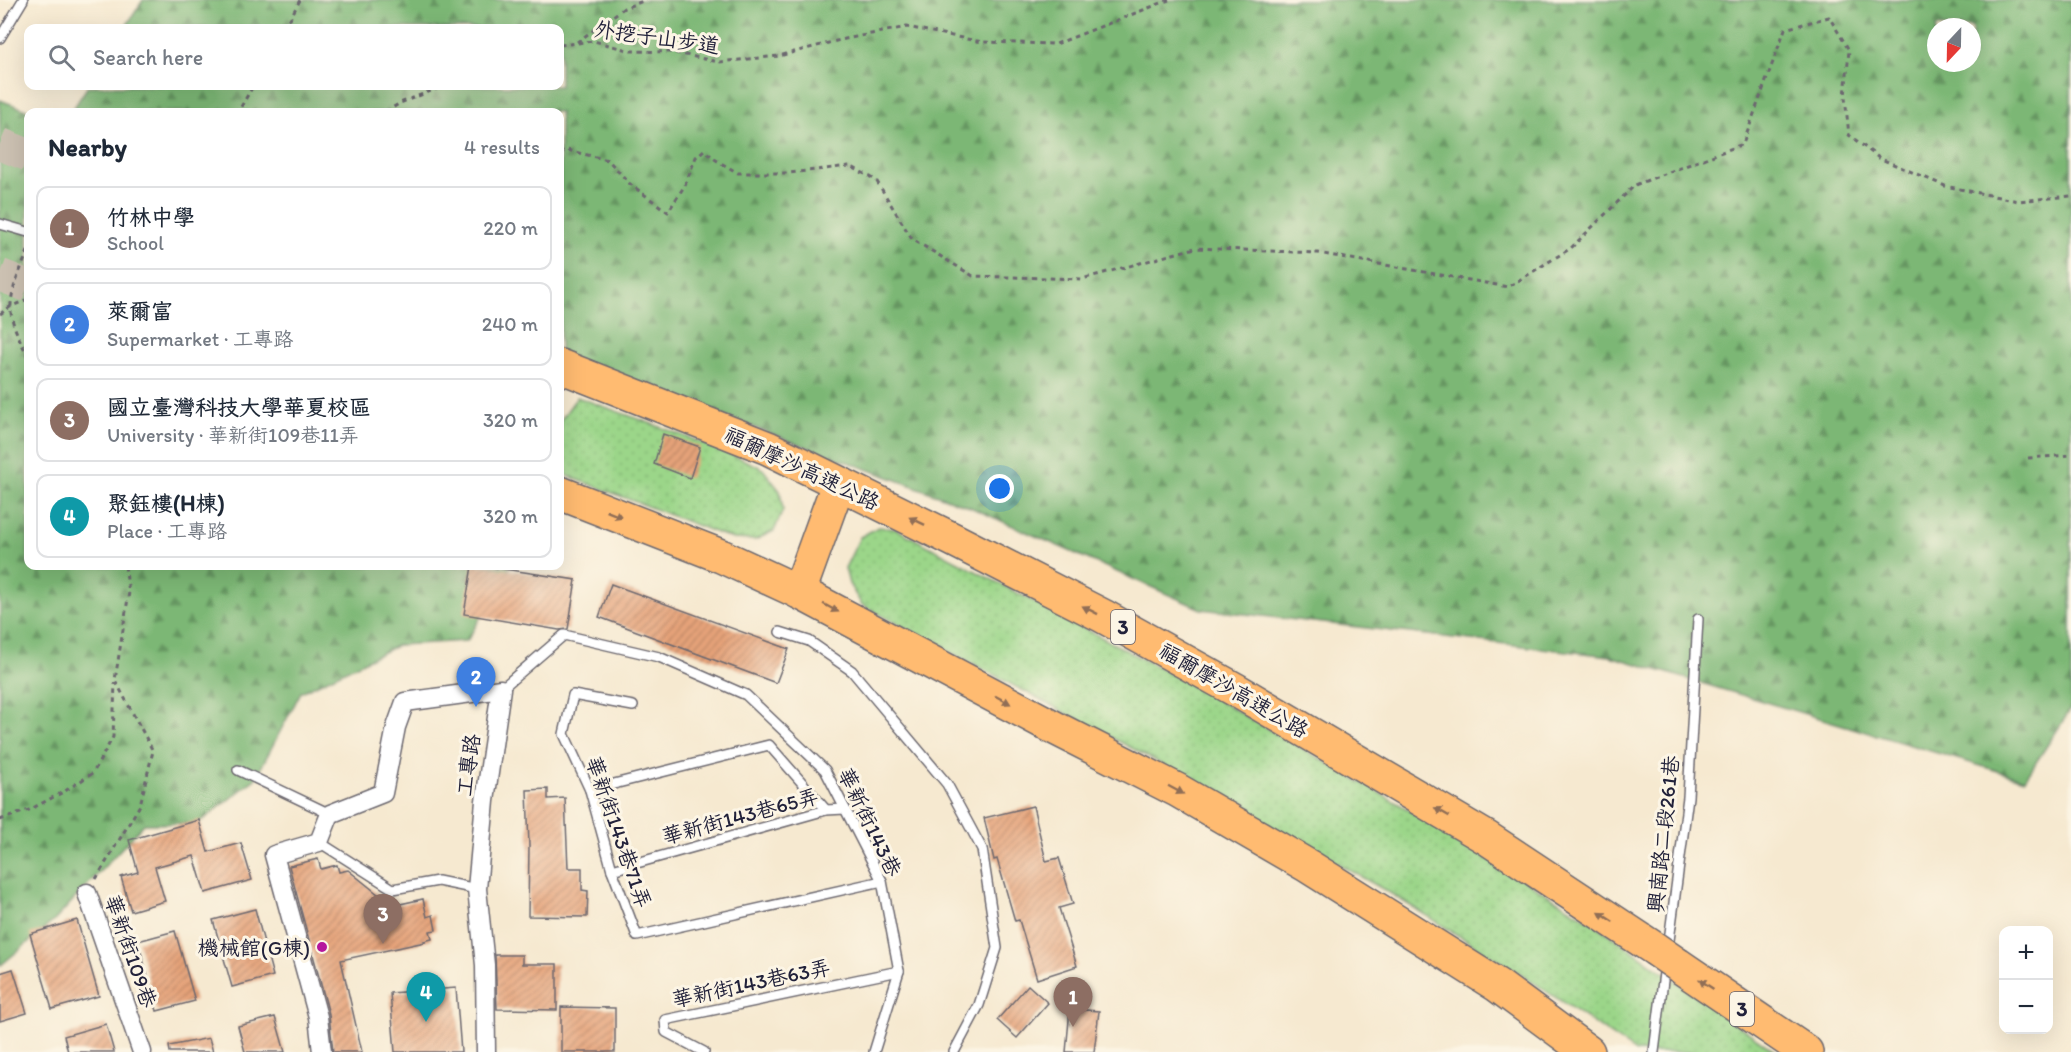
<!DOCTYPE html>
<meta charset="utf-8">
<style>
body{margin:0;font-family:Itim,"LXGW WenKai TC",sans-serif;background:#f2f2f3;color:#1f2937}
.controls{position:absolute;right:18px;bottom:18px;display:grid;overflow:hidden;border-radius:12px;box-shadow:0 6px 24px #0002}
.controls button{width:54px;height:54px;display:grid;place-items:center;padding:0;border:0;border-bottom:2px solid #e0e1e3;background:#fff;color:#1f2937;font:30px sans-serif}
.compass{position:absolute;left:1927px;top:18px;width:54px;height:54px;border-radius:50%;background:#fff;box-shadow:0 6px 24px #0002;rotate:202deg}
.you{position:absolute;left:1000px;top:489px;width:21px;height:21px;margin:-15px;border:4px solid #fff;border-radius:50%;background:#1a73e8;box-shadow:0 0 0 9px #1a73e833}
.badge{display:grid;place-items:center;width:39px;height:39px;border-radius:50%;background:#db2777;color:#fff;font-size:20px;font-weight:700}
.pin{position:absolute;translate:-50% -50px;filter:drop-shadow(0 2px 3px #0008)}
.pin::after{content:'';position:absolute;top:32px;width:21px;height:18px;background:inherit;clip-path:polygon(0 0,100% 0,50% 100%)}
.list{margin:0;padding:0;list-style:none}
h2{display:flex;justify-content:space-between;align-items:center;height:78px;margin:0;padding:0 24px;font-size:26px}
h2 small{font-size:20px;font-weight:400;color:#747a83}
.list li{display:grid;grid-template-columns:39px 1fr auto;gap:18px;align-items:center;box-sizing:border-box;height:84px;margin:0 12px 12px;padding:0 12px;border:2px solid #e0e1e3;border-radius:12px}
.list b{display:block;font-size:22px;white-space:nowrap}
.list p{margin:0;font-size:20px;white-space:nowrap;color:#747a83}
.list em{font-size:20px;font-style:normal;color:#747a83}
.icon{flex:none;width:33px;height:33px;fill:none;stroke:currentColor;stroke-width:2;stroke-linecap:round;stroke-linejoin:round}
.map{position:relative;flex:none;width:2071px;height:1052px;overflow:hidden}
.search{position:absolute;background:#fff;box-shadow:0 6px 24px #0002;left:24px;top:24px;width:540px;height:66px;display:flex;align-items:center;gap:15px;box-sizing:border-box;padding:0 21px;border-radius:12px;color:#747a83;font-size:22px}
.panel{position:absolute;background:#fff;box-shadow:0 6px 24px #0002;left:24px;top:108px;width:540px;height:462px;border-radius:12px}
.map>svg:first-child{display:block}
.grass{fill:url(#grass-dots);stroke:#5e7c62;stroke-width:1.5}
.forest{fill:url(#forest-firs);stroke:#4f6c58;stroke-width:1.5;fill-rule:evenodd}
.building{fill:url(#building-hatch)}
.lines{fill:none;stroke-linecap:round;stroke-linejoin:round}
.motorway-tunnel{stroke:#ccc1b2;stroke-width:33;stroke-dasharray:33 16;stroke-linecap:butt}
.service-casing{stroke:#6c686f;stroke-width:12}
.minor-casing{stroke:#6c686f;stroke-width:21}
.motorway-casing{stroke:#6c686f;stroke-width:36}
.path{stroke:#6c686f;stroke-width:3;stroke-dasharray:4.5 4.5;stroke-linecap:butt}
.service{stroke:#fff;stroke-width:9}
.minor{stroke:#fff;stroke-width:18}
.motorway{stroke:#ffbb71;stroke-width:33}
.motorway-bridge-casing{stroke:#6c686f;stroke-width:36;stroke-linecap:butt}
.motorway-bridge{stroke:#ffbb71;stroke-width:33}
.oneway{fill:#906e56}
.poi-dot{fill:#b5179e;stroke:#fcf5e5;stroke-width:2}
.labels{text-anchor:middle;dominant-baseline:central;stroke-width:6;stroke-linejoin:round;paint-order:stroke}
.shield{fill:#fcf5e5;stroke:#63616e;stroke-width:1.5}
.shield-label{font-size:20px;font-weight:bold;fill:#22223b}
.street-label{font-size:21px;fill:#22223b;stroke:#fcf5e5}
.poi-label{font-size:21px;fill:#22223b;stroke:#fcf5e5;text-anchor:end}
</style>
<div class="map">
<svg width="2071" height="1052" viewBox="0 0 2071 1052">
<defs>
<pattern id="grass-dots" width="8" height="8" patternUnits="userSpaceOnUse" patternTransform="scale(1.5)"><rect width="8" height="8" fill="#9bd689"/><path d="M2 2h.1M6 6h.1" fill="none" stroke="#85b777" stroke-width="1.8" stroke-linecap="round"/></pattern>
<pattern id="forest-firs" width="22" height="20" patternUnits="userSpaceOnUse" patternTransform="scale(1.5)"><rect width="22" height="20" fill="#7cb775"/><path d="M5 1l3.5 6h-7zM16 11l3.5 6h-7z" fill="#659461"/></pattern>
<pattern id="building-hatch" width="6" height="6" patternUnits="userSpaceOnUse" patternTransform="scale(1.5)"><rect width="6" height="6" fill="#e6a379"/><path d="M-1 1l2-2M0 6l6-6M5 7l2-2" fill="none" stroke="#ba8464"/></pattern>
</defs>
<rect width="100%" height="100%" fill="#fcf5e5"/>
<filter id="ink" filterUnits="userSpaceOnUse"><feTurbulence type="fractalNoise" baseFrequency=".0167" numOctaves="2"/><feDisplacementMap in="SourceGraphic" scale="12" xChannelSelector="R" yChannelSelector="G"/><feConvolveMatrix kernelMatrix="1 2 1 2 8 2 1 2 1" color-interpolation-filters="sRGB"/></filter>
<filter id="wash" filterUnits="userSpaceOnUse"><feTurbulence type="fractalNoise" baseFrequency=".008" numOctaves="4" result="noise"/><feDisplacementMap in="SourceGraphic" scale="24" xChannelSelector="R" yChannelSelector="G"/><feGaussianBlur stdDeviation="1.35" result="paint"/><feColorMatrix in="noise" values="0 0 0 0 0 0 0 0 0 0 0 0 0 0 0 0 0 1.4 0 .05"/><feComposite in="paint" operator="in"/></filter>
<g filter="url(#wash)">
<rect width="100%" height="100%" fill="#f6e9d0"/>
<g class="grass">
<polygon points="577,397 652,424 724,451 762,468 780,491 783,510 774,531 755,540 733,539 560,473 560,421"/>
<polygon points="878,527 896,529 1190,684 1416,814 1589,920 1776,1052 1636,1052 1527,978 1390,893 1154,760 862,605 849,584 845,568 860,537"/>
</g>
<g class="forest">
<path d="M143 0H2071V709L2025 779 1610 656 1201 609 970 507 560 356V112H71L88 86H560V28H125ZM1936 27H1972V63H1936Z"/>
<polygon points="0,100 32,112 28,112 28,566 510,566 467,641 398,645 301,692 255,779 199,823 144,824 55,920 0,966"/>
</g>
<g id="blocks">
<g class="building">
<polygon points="663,434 700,447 690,478 654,464"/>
<polygon points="472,566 485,566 576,580 568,629 559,630 464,614"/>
<polygon points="611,584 789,649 776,683 599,617"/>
<polygon points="548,789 548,799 565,798 568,868 582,868 582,890 588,891 587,917 528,916 529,846 527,790"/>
<polygon points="1033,806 1046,861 1059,858 1073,904 1059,908 1077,966 1037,979 1019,920 1015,921 997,859 994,860 984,818"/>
<polygon points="199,820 208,852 241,843 252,880 205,893 194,856 155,867 165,901 131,911 121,877 138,872 129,840"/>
<polygon points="318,859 321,869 337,865 339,872 348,870 379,895 382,908 423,899 427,917 433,915 436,930 430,931 432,939 424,941 425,942 341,960 362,1052 333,1052 329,1014 289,866"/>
<polygon points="255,909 273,976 232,987 213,920"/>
<polygon points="77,920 99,996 52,1009 30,934"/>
<polygon points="175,931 195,1001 157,1011 138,941"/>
<polygon points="495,955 522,955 522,964 557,964 557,1010 497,1009"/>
<polygon points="13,969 27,1013 0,1021 0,973"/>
<polygon points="1028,985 1048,1003 1017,1038 997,1020"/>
<polygon points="456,988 461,1052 395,1052 390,993"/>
<polygon points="561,1007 615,1008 615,1052 561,1052"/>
<polygon points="1070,1009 1099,1011 1094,1052 1066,1052"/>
<polygon points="275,1017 285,1052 245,1052 238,1026"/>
<polygon points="106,1024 114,1052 68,1052 64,1036"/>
<polygon points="209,1038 213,1052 170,1052 169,1046"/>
</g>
</g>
</g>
<g filter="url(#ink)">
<use href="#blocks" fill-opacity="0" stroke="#6c686f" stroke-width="1.5"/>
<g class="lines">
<g class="motorway-tunnel">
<polyline points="0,144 28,155"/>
<polyline points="0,275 28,286"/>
</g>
<g class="service-casing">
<g id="service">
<polyline points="0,38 23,0"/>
<polyline points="0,224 28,232"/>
<polyline points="780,632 809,641 852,671 947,784 982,849 997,948 979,1005 954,1052"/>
<polyline points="501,689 564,635 659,657 746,695 825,770 882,881 899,971 874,1052"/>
<polyline points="633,706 573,695 564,734 590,790 612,870 637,936 882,881"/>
<polyline points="238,770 330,814"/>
<polyline points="590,790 769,745 826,810"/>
<polyline points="319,842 393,889 438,881 477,889"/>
<polyline points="612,870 826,810 845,809"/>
<polyline points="1668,948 1688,797 1698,619"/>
<polyline points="704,1052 666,1032 665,1020 899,971"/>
<polyline points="1654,1052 1665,965"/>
</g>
</g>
<g class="minor-casing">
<g id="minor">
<polyline points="87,893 142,1052"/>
<polyline points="322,1052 318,1017 274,855 319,842 330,814 383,793 396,727 405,702 501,689 485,801 477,889 485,965 486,1052"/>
</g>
</g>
<g class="motorway-casing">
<g id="motorway">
<polyline points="560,366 768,448 954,540 1103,616 1236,690 1487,838 1655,949"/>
<polyline points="560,493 721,556 799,592 1055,728 1177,790 1308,866 1497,985 1588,1052"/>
<polyline points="799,592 833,498 841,484"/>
<polyline points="1678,965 1806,1052"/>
</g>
</g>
<g class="path">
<polyline points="285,28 300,0"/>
<polyline points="577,42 624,8 646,0"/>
<polyline points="560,45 594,41 631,51 671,52 719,62 779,56 840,40 907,27 982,42 1056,44 1169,0"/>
<polyline points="235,112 238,112 253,86"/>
<polyline points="386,112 400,103 444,86"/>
<polyline points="560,154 567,150 608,160 630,184 668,212 685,185 696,157 704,150 716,160 738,173 789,173 850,166 876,180 912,239 973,276 1082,279 1195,248 1318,253 1508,287 1571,248 1635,185 1743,144 1785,29 1829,17 1849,50 1845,97 1849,135 1879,158 1945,186 2018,201 2071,196"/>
<path d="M28 251C22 267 12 286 11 304 9 322 21 341 28 357"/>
<polyline points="0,314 10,307 28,299"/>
<polyline points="2028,458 2071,455"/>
<polyline points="0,820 29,810 65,791 93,773 113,737 115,682"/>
<polyline points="96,879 140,805 153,751 115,680 129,592 125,566"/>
</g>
<use href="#service" class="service"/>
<use href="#minor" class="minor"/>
<use href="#motorway" class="motorway"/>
<g class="motorway-bridge-casing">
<polyline id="motorway-bridge" points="1655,949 1678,965"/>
</g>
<use href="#motorway-bridge" class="motorway-bridge"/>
</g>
<defs><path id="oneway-solid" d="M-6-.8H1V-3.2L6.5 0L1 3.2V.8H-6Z" transform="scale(1.5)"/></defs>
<g class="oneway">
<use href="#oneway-solid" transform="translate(614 514) rotate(22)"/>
<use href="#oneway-solid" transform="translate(917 521) rotate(-154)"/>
<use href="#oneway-solid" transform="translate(831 608) rotate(28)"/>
<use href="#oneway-solid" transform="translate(1090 610) rotate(-153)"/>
<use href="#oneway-solid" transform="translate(1003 700) rotate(28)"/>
<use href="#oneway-solid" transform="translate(1176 790) rotate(28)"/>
<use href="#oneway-solid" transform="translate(1442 812) rotate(-150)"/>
<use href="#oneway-solid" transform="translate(1606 917) rotate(-147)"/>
<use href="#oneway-solid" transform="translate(1706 984) rotate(-146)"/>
</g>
</g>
<circle class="poi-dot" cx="322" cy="947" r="6"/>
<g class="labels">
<g class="shield">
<rect x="1111" y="610" width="24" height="34" rx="4.5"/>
<rect x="1730" y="992" width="24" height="34" rx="4.5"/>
</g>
<g class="shield-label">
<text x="1123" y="627">3</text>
<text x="1742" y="1009">3</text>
</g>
<g class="street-label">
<text transform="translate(657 37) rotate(8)">外挖子山步道</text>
<text transform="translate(802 468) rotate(25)">福爾摩沙高速公路</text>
<text transform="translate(1234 690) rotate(30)">福爾摩沙高速公路</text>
<text transform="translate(468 765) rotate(-82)">工專路</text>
<text transform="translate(740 816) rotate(-15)">華新街143巷65弄</text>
<text transform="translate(870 822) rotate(64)">華新街143巷</text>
<text transform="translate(619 832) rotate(71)">華新街143巷71弄</text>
<text transform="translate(1663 834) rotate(-84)">興南路二段261巷</text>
<text transform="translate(131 951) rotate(71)">華新街109巷</text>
<text transform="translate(751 983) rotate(-12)">華新街143巷63弄</text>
</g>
<g class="poi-label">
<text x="310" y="947">機械館(G棟)</text>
</g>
</g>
</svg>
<div class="controls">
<button>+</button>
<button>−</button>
</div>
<svg class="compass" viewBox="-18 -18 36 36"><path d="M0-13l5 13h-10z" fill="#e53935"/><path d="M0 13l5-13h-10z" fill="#747a83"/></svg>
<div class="you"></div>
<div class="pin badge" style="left:1073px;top:1027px;background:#8d6e63">1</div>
<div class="pin badge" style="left:476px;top:707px;background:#3f7fe0">2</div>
<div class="pin badge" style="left:383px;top:944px;background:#8d6e63">3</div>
<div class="pin badge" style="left:426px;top:1022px;background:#0f9aa8">4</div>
<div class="search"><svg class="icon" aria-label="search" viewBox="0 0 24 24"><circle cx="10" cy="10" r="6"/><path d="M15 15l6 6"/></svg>Search here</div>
<section class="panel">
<h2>Nearby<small>4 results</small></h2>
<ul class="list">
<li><span class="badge" style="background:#8d6e63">1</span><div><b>竹林中學</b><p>School</p></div><em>220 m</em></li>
<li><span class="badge" style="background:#3f7fe0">2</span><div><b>萊爾富</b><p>Supermarket · 工專路</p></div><em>240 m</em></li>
<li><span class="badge" style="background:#8d6e63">3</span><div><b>國立臺灣科技大學華夏校區</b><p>University · 華新街109巷11弄</p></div><em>320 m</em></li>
<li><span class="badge" style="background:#0f9aa8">4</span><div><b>聚鈺樓(H棟)</b><p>Place · 工專路</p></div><em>320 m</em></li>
</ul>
</section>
</div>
